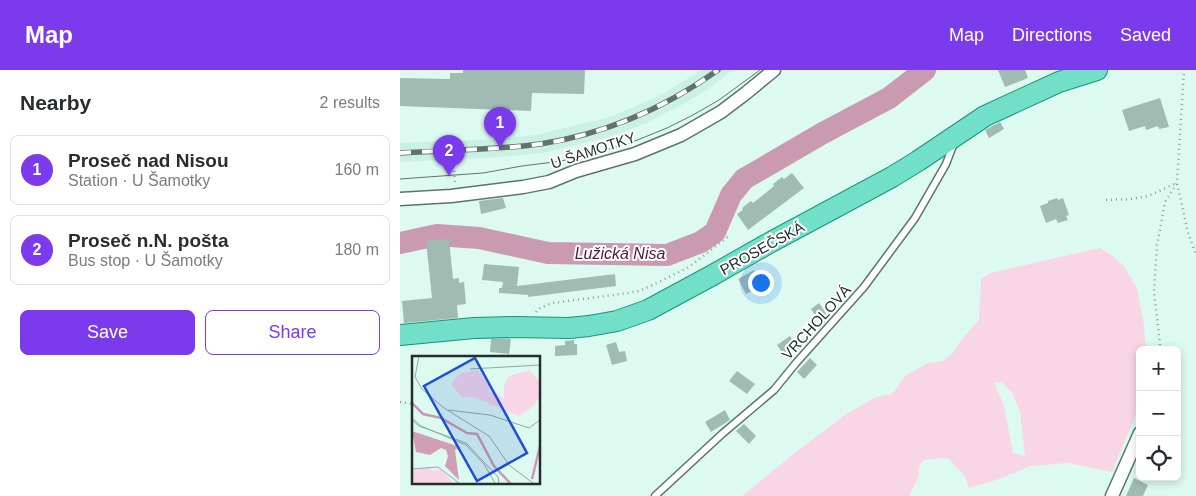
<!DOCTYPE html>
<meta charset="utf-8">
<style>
body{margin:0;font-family:Arial,sans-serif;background:#f7f7f7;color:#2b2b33}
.controls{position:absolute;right:15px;bottom:15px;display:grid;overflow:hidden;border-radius:8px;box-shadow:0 2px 8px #0003}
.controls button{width:45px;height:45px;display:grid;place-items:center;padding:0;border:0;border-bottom:1px solid #e1e1e2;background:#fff;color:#2b2b33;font:25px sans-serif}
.you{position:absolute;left:360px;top:212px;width:18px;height:18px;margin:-12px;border:4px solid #fff;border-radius:50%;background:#1a73e8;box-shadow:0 0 0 8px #1a73e833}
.badge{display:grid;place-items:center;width:32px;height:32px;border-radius:50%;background:#7c3aed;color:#fff;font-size:16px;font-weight:700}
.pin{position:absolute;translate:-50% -41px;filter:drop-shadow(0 1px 2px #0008)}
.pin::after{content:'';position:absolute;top:26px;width:18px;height:15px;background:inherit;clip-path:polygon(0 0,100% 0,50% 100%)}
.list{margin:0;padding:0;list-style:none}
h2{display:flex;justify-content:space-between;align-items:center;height:65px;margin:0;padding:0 20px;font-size:21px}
h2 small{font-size:16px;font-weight:400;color:#7c7c81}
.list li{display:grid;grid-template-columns:32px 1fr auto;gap:15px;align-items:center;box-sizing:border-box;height:70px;margin:0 10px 10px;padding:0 10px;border:1px solid #e1e1e2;border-radius:8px}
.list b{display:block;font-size:19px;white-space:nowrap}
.list p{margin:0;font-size:16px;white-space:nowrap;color:#7c7c81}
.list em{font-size:16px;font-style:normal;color:#7c7c81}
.actions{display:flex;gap:10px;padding:15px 20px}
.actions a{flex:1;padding:11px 0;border:1px solid #7c3aed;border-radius:8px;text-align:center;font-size:18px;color:#7c3aed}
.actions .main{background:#7c3aed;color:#fff}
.icon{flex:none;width:28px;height:28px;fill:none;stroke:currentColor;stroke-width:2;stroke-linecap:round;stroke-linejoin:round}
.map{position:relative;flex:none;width:796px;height:426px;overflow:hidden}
header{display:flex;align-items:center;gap:30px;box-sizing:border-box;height:70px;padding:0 25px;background:#7c3aed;color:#fff}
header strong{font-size:24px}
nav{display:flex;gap:28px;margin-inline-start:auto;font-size:18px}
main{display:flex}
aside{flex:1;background:#fff}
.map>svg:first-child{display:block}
.built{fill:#cbf1e4}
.green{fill:#f8d6e5;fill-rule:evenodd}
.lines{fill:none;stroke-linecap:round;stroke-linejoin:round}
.river{stroke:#ca9ab0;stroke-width:22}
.building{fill:#a0bcb2}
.lane-casing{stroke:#5b756d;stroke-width:9}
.street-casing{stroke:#5b756d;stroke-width:15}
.primary-casing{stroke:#1a937a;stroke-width:22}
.path{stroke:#8ba099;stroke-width:2.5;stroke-dasharray:1 4;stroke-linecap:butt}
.lane{stroke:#fff;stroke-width:6}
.street{stroke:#fff;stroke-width:12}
.primary{stroke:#72dfc8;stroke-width:20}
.tram{stroke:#62736d;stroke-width:1}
.rail-casing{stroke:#62736d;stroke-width:5.5}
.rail{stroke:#fff;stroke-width:4;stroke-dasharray:11;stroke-linecap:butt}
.labels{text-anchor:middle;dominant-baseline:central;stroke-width:4;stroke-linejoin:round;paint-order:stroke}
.street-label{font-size:15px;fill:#242f2b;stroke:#fff}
.water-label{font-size:16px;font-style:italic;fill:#531939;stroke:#fff}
.inset-river{fill:none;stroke:#ca9ab0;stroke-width:2.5}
.inset-road{fill:none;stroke:#93a9a1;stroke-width:1}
.view{fill:#1d4ed8;fill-opacity:0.15;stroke:#1d4ed8;stroke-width:2.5}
.inset-edge{fill:none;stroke:#242f2b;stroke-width:2.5}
</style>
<header>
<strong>Map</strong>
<nav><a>Map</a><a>Directions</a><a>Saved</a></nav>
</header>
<main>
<aside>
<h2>Nearby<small>2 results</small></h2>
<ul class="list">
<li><span class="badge">1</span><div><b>Proseč nad Nisou</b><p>Station · U Šamotky</p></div><em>160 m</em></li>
<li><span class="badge">2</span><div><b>Proseč n.N. pošta</b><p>Bus stop · U Šamotky</p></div><em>180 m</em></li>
</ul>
<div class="actions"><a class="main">Save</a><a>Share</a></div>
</aside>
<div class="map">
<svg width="796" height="426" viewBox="0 0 796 426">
<rect width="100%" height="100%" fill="#ddfaf0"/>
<polygon class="built" points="302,0 333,0 308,19 287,32 246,53 216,65 143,83 100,87 0,92 0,73 99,69 140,64 210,47 259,26"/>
<path class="green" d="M700 178 710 184 723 195 737 218 744 255 746 280H740V332L738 339 712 402 668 393 631 396 596 410 569 418 565 406 549 389 543 388 524 390 519 397V405L509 426H342L396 382 445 345 476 327 492 324 505 306 528 293 543 291 552 284 562 269 579 250 581 209 590 203ZM594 312H602L612 323 620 341 625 386 613 383 604 336Z"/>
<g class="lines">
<polyline class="river" points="0,173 37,165 79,168 148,183 267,185 301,172 315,162 331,125 344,109 423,63 489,28 525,0"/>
</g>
<g class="building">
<polygon points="63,0 185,0 184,24 132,23 131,41 0,36 0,8 50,9 50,3 63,3"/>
<polygon points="598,0 625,0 628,8 605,17"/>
<polygon points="760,28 769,57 759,59 758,56 746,60 745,56 729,61 722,40"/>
<polygon points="600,52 604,59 589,68 585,60"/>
<polygon points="392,103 404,118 348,160 337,144 343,140 342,138 351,131 353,133 368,121 374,116 373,114 382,107 384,109"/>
<polygon points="103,128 106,138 81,144 79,131"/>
<polygon points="657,128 658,130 663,128 669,145 666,146 668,150 658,153 656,149 646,153 640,136 648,133 648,131"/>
<polygon points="49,169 53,209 59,208 59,213 64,212 66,234 57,235 58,248 4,253 2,231 32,228 26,171"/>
<polygon points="84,194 119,197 117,216 215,204 216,216 128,227 128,225 99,223 99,218 102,218 103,212 82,210"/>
<polygon points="354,200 363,215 346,224 338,209"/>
<polygon points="419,233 429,248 422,255 411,239"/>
<polygon points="390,266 398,279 385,287 377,275"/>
<polygon points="91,269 111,269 109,284 90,282"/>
<polygon points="174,270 174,274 177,274 177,285 155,286 155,276 165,275 165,271"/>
<polygon points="216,272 219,282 225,281 227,291 212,295 206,275"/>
<polygon points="410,288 417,295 404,309 397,302"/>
<polygon points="337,301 355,314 347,324 329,311"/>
<polygon points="325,340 330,350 311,362 305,352"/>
<polygon points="344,354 356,366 349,374 336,361"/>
<polygon points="734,408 748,415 743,426 726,426"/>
</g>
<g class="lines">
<g class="lane-casing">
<polyline id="lane" points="255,426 322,364 374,320 396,293 464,217 515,148 546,94 554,73"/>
</g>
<g class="street-casing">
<g id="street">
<polyline points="0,129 51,126 123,117 149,112 176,101 235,84 281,65 321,42 346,23 374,0"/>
<polyline points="712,426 740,363"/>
</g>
</g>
<g class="primary-casing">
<polyline id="primary" points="0,265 74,258 115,257 169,258 189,256 217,251 248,240 311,206 371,172 492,107 518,91 585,46 659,12 697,0"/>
</g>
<g class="path">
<polyline points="53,86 55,113"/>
<polyline points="706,130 732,129 748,126 777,113 788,163 796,184"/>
<polyline points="136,242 138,239 152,233 221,224 239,221 259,212 289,197 329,166"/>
<polyline points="759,280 760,274 754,222 757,175 765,132 777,113 784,0"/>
<polyline points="0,332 14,334"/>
</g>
<use href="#lane" class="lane"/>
<use href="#street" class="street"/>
<use href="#primary" class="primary"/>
<polyline class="tram" points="0,109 83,103 122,96 154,92 178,88 230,73 267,58 293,45 319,30 360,0"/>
<g class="rail-casing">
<path id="rail" d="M0 83C47 80 94 80 140 74 205 64 265 38 318 0"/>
</g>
<use href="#rail" class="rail"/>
</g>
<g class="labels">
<g class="street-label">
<text transform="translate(193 80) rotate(-18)">U ŠAMOTKY</text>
<text transform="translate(362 178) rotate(-29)">PROSEČSKÁ</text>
<text transform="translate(416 252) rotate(-48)">VRCHOLOVÁ</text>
</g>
<g class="water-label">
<text x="220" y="183">Lužická Nisa</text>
</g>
</g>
<g transform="translate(12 286)">
<rect width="128" height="128" fill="#ddfaf0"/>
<path d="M66 14 77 30V37L84 36 92 43V29L97 20 118 14 127 25V41L122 50 107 60 62 41H50L40 30V26L49 17ZM16 111 21 115 29 113 41 127H0V115Z" fill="#f8d6e5"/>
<path d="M0 75 48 91 43 94 47 124 33 110 36 100 34 94 29 92 18 99 4 96Z" fill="#cf9fb5"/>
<path class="inset-river" d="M0 47 11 58 29 62 55 77 65 78 82 110 98 127M120 123 128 90"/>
<path class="inset-road" d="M7 0 3 21 10 33 32 52 77 80 97 109 121 127M58 13 128 9M36 54 78 59 117 72 128 64M0 62 9 70 54 89 72 108 83 127M0 64 7 70 54 87 86 121 87 127M0 113 26 111 47 127"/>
<path class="view" d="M63 2 115 97 65 125 12 30Z"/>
<rect width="128" height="128" class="inset-edge"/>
</g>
</svg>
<div class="controls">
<button>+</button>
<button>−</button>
<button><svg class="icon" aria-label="locate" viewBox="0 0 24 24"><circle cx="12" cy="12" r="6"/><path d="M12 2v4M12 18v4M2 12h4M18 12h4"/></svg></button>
</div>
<div class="you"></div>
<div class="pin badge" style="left:100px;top:78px">1</div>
<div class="pin badge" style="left:49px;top:106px">2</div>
</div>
</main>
